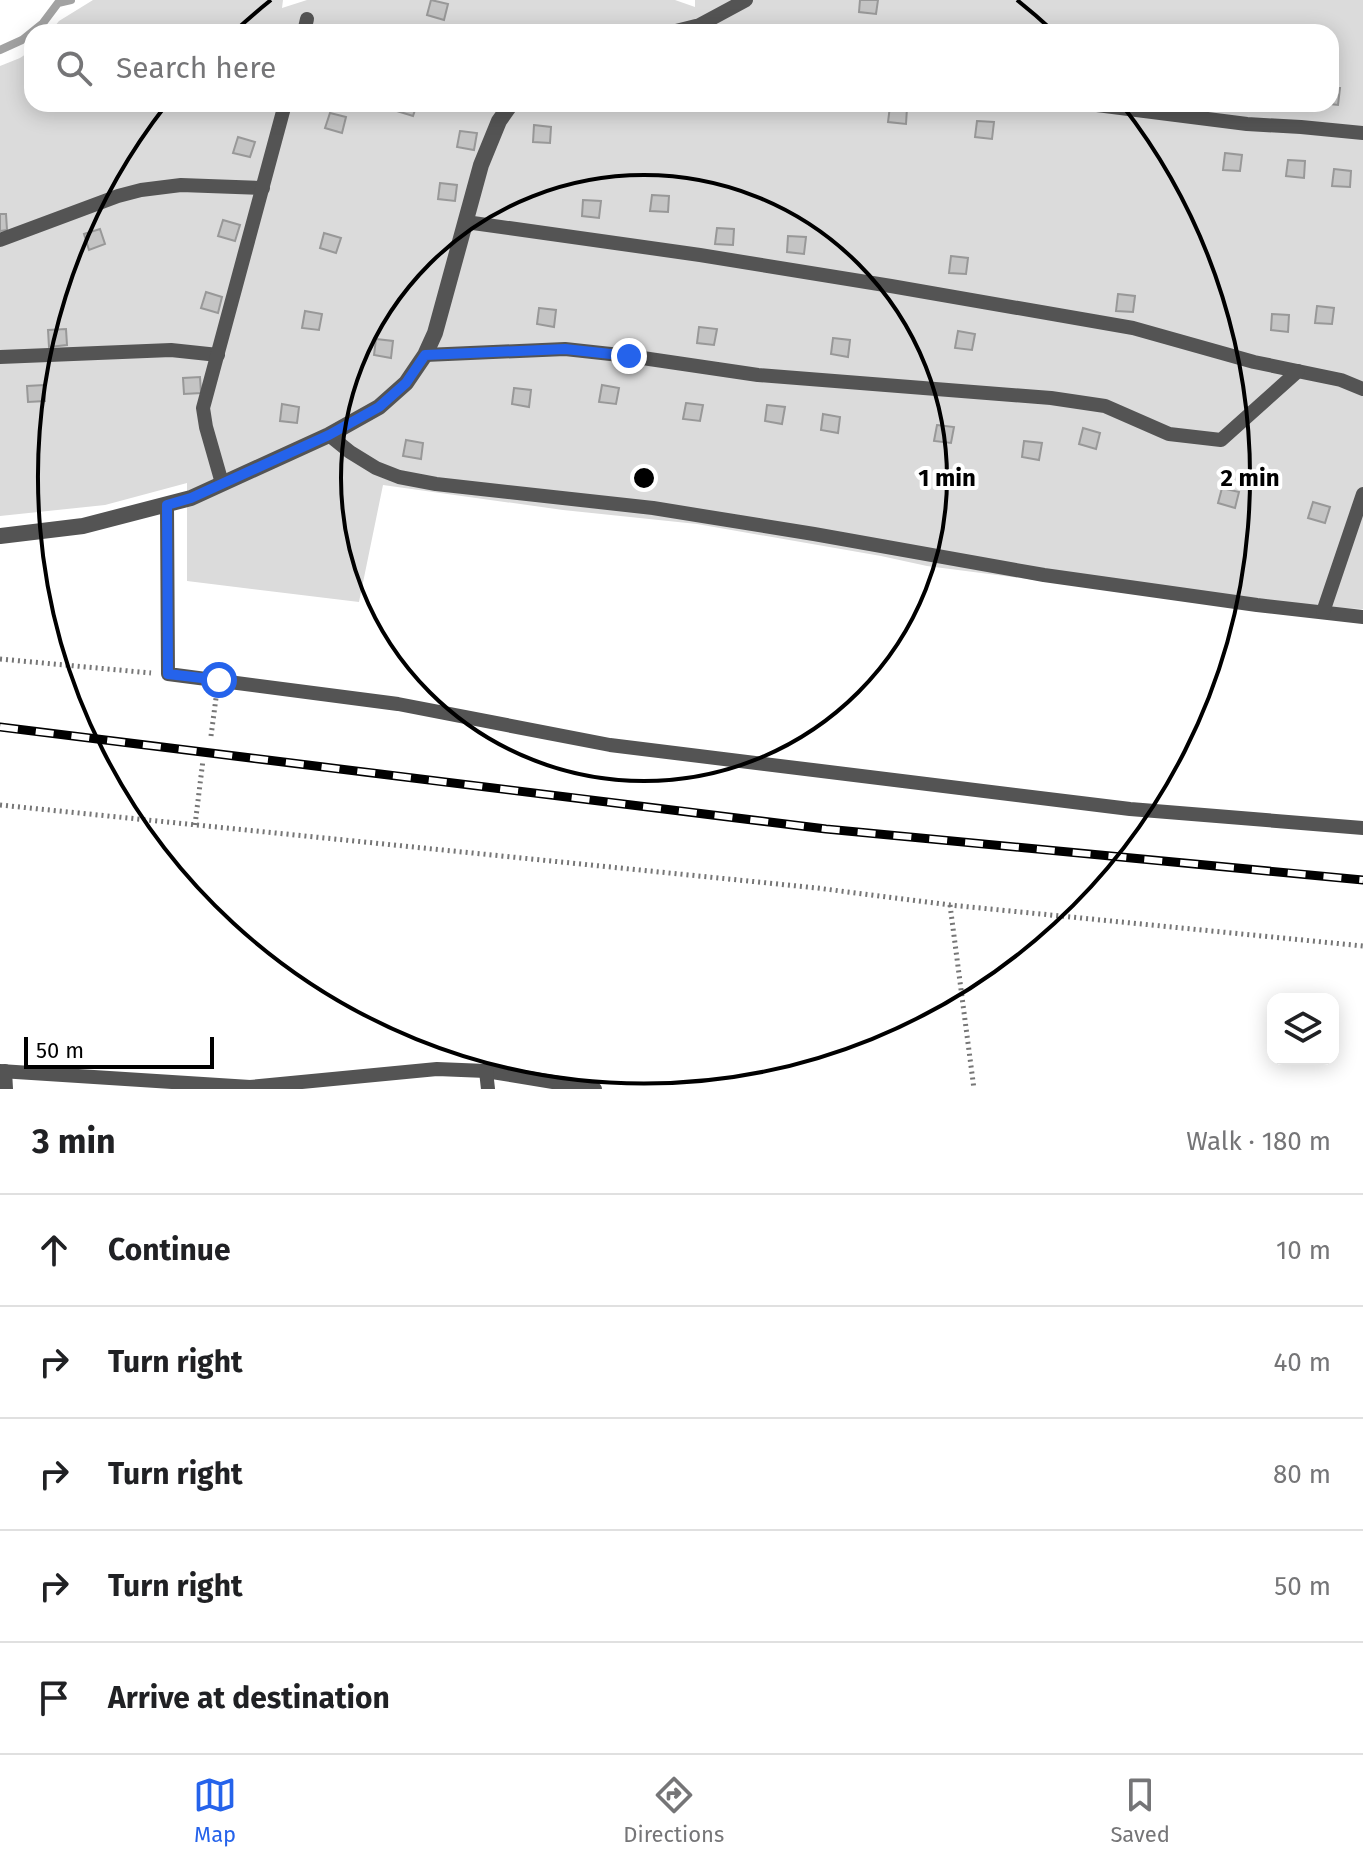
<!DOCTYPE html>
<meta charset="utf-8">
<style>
body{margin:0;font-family:"Fira Sans",sans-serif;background:#f2f2f2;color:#202124}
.controls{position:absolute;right:24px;bottom:24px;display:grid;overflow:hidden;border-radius:16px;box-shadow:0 4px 20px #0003}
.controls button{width:72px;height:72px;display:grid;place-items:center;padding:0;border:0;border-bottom:2px solid #e0e0e0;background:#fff;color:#202124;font:40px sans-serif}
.scale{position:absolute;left:24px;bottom:20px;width:190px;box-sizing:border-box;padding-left:8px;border:4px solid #000;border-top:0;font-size:22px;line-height:28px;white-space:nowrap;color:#000;-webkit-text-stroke:6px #fff;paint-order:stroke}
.stop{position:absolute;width:24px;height:24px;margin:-18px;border:6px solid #2563eb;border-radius:50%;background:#fff}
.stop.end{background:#2563eb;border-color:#fff;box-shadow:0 2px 8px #0008}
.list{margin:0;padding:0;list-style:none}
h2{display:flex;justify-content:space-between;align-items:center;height:104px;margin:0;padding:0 32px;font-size:34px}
h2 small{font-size:26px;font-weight:400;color:#757577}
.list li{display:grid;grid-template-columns:52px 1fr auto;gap:24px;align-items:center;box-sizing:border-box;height:112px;padding:0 32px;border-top:2px solid #e0e0e0}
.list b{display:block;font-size:30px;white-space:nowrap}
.list em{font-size:26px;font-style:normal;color:#757577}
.icon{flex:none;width:44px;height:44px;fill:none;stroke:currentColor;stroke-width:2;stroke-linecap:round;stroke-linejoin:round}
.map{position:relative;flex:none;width:1363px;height:1089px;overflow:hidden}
.search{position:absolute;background:#fff;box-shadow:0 4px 20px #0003;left:24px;right:24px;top:24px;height:88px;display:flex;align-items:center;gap:20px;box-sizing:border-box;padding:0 28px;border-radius:24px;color:#757577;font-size:30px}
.sheet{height:664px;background:#fff}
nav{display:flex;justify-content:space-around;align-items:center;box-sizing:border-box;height:112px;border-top:2px solid #e0e0e0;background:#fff;font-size:22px;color:#757577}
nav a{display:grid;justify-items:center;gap:4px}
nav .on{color:#2563eb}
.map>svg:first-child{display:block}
.green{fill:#dbdbdb}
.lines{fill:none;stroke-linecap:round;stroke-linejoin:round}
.stream{stroke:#a2a2a2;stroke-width:8}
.building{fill:#c4c4c4;stroke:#989898;stroke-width:2}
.path{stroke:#767676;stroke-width:5;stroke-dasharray:2 4;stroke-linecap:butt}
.service{stroke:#545454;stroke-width:14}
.minor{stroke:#545454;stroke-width:16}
.rail-casing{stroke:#000;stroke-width:9}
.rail{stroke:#fff;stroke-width:6;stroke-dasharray:18;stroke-linecap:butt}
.route{stroke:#2563eb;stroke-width:10}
.ring{fill:none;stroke:#000;stroke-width:4}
.centre{fill:#000;stroke:#fff;stroke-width:4}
.ring-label{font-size:24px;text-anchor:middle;font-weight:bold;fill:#000;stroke:#fff;stroke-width:8;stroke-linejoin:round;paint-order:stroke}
</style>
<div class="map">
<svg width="1363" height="1089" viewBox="0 0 1363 1089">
<rect width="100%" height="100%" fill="#fff"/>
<polygon class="green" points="93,0 283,0 282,8 307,0 675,0 695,7 695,0 1363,0 1363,609 1248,605 1058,583 927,566 881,556 697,524 563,510 383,485 359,602 187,581 187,483 105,505 0,516 0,66 20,58 32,50 32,104 1331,104 1331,32 50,32 59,21"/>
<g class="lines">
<polyline class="stream" points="0,50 22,40 43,23 58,3 71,0"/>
</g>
<g class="building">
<polygon points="431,0 448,4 444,20 427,15"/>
<polygon points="860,0 878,0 876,14 859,12"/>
<polygon points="1331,88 1340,88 1338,105 1330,104"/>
<polygon points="399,104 417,104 413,116 397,111"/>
<polygon points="890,106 907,108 906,124 888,122"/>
<polygon points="330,113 346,117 342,133 325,128"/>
<polygon points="977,121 994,122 992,139 975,137"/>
<polygon points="534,125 551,127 550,143 533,142"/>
<polygon points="460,131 477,133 474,150 457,147"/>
<polygon points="238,137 255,142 250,157 233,153"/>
<polygon points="1225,153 1242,155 1240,171 1223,170"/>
<polygon points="1288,160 1305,161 1304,178 1286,176"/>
<polygon points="1334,169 1351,171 1350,187 1332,186"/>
<polygon points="440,183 457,185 455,201 438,199"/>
<polygon points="652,195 669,196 668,212 650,211"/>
<polygon points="583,200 601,201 599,218 582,216"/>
<polygon points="0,214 6,214 7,230 0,231"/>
<polygon points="223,220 240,225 235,241 218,236"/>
<polygon points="717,228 734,229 733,245 715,244"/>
<polygon points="100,229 105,244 89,250 84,234"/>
<polygon points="324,233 341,238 336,253 320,248"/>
<polygon points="788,236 806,237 804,254 787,252"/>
<polygon points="951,256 968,258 966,274 949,273"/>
<polygon points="206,292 222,297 218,313 201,308"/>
<polygon points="1118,294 1135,296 1133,312 1116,311"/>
<polygon points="1317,306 1334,308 1332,324 1315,323"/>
<polygon points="539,308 556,310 554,327 537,324"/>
<polygon points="305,311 322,314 319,330 302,328"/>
<polygon points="1272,314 1289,315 1288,332 1271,330"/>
<polygon points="699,327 717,329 714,345 697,343"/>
<polygon points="66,329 67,345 49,347 48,330"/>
<polygon points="958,331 975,334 972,350 955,348"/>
<polygon points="833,338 850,340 848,357 831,354"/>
<polygon points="376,339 393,341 391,358 374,355"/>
<polygon points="200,377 201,393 184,394 183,378"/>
<polygon points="44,385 45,401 28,402 27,386"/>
<polygon points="602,385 619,388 616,404 599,402"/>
<polygon points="514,388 531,390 529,407 512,404"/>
<polygon points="686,403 703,405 700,421 683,419"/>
<polygon points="282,404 299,407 297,423 280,421"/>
<polygon points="767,405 785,407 782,424 765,421"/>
<polygon points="823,414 840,417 838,433 821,430"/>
<polygon points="937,425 954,427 951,443 934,441"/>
<polygon points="1083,428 1100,433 1096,449 1079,444"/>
<polygon points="406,440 423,443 421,459 403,456"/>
<polygon points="1024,441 1042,443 1039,460 1022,457"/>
<polygon points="1222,488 1239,492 1235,508 1218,503"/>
<polygon points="1313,502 1330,507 1325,523 1308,518"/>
</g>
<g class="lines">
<g class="path">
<polyline points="0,659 151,673"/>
<polyline points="211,736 216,698"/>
<polyline points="0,805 817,888 950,905 1363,946"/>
<polyline points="195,825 203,760"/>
<polyline points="950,905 974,1089"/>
</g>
<g class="service">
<polyline points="696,27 746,0"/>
<polyline points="304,32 307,19"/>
<polyline points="1089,104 1247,124 1301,127 1363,133"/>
<polyline points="466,222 700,255 891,286 1133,328 1254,362 1341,380 1363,389"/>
<polyline points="0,240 118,196 141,190 181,185 263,188"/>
<polyline points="425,355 565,349 629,356 758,375 1051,398 1105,406 1169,434 1221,440 1298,371"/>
<polyline points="0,357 171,350 218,355"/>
<polyline points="329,435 350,452 376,468 399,477 436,484 653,508 814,534 1044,575 1257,605 1363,617"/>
<polyline points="222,483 206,427 203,408 285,104"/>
<polyline points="167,505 168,674 398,704 610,745 1130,809 1363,828"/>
<polyline points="1323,612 1363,494"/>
<polyline points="0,1071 250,1087 437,1069 486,1071 595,1089"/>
<polyline points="5,1071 6,1089"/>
<polyline points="486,1071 488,1089"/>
</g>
<g class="minor">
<polyline points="676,32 696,27"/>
<polyline points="0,536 83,526 191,498 329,435 379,407 406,383 425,355 435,333 481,165 499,121 511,104"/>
</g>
<g class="rail-casing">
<polyline id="rail" points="0,727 826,829 1363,880"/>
</g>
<use href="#rail" class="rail"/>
</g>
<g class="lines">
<polyline class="route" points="219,680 168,674 167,505 191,498 329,435 379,407 406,383 425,355 565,349 629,356"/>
</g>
<g class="ring">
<circle cx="644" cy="478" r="303"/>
<path d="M235 31A606 606 0 0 1 271 0M1017 0A606 606 0 0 1 1053 31M1122 105A606 606 0 1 1 166 105"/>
</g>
<circle cx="644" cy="478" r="12" class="centre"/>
<g class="ring-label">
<text x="947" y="486">1 min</text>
<text x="1250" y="486">2 min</text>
</g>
</svg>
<div class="controls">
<button><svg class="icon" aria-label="layers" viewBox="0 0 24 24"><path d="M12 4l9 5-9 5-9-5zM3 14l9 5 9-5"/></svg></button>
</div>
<div class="scale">50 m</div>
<div class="stop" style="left:219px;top:680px"></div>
<div class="stop end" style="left:629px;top:356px"></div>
<div class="search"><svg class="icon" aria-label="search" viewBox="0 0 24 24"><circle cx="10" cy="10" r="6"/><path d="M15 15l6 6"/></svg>Search here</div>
</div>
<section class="sheet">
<h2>3 min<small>Walk · 180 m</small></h2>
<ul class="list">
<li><svg class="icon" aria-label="ahead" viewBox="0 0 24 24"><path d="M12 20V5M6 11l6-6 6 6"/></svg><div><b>Continue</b></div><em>10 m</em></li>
<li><svg class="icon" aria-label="right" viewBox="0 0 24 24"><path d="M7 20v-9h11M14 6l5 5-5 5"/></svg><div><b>Turn right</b></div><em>40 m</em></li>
<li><svg class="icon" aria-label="right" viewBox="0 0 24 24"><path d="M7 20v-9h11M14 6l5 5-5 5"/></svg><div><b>Turn right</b></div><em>80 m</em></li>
<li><svg class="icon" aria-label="right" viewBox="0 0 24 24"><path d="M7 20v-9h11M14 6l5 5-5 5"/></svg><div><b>Turn right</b></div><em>50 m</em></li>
<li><svg class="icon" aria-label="arrive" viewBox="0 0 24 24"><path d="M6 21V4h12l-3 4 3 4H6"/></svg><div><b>Arrive at destination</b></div></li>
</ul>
</section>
<nav>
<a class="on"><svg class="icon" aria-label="map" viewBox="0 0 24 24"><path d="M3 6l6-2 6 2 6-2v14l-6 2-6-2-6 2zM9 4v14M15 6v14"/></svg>Map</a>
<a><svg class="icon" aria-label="directions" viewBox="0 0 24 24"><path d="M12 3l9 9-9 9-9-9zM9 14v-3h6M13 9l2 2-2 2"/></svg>Directions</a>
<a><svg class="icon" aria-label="saved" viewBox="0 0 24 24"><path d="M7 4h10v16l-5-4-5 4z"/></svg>Saved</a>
</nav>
